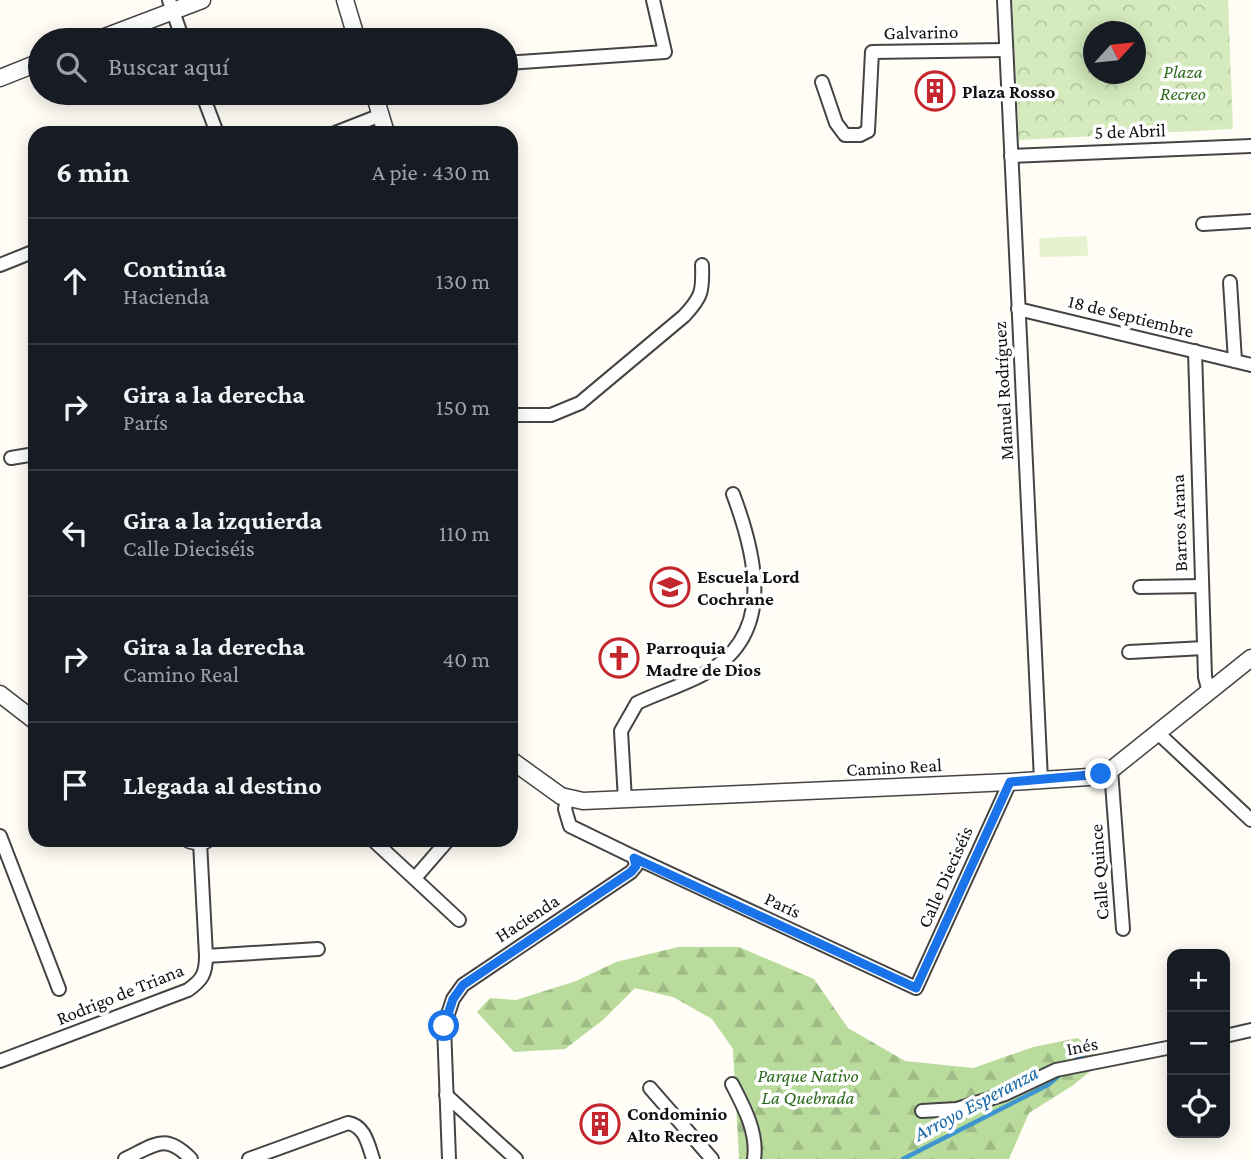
<!DOCTYPE html>
<html lang="es">
<meta charset="utf-8">
<style>
body{margin:0;font-family:"Crimson Pro",serif;background:#242831;color:#f1f3f6}
.controls{position:absolute;right:21px;bottom:21px;display:grid;overflow:hidden;border-radius:14px;box-shadow:0 4px 18px #0003}
.controls button{width:63px;height:63px;display:grid;place-items:center;padding:0;border:0;border-bottom:2px solid #363941;background:#171b24;color:#f1f3f6;font:35px sans-serif}
.compass{position:absolute;left:1083px;top:21px;width:63px;height:63px;border-radius:50%;background:#171b24;box-shadow:0 4px 18px #0003;rotate:63deg}
.stop{position:absolute;width:21px;height:21px;margin:-16px;border:5px solid #1a73e8;border-radius:50%;background:#fff}
.stop.end{background:#1a73e8;border-color:#fff;box-shadow:0 2px 7px #0008}
.list{margin:0;padding:0;list-style:none}
h2{display:flex;justify-content:space-between;align-items:center;height:91px;margin:0;padding:0 28px;font-size:30px}
h2 small{font-size:23px;font-weight:400;color:#9ea1a6}
.list li{display:grid;grid-template-columns:46px 1fr auto;gap:21px;align-items:center;box-sizing:border-box;height:126px;padding:0 28px;border-top:2px solid #363941}
.list b{display:block;font-size:26px;white-space:nowrap}
.list p{margin:0;font-size:23px;white-space:nowrap;color:#9ea1a6}
.list em{font-size:23px;font-style:normal;color:#9ea1a6}
.icon{flex:none;width:38px;height:38px;fill:none;stroke:currentColor;stroke-width:2;stroke-linecap:round;stroke-linejoin:round}
.map{position:relative;flex:none;width:1251px;height:1159px;overflow:hidden}
.search{position:absolute;background:#171b24;box-shadow:0 4px 18px #0003;left:28px;top:28px;width:490px;height:77px;display:flex;align-items:center;gap:18px;box-sizing:border-box;padding:0 24px;border-radius:38px;color:#9ea1a6;font-size:26px}
.panel{position:absolute;background:#171b24;box-shadow:0 4px 18px #0003;left:28px;top:126px;width:490px;height:721px;border-radius:21px}
.map>svg:first-child{display:block}
.forest{fill:url(#forest-firs)}
.park{fill:url(#park-crowns);fill-rule:evenodd}
.pitch{fill:#e6f2cf}
.lines{fill:none;stroke-linecap:round;stroke-linejoin:round}
.stream{stroke:#3f96cf;stroke-width:4.5}
.minor-casing{stroke:#444;stroke-width:16}
.tertiary-casing{stroke:#444;stroke-width:19}
.minor{stroke:#fff;stroke-width:12}
.tertiary{stroke:#fff;stroke-width:16}
.route{stroke:#1a73e8;stroke-width:9}
.labels{text-anchor:middle;dominant-baseline:central;stroke-width:7;stroke-linejoin:round;paint-order:stroke}
.street-label{font-size:19px;fill:#111;stroke:#fff}
.park-label{font-size:19px;font-style:italic;fill:#2f6b1f;stroke:#fff}
.poi-label{font-size:19px;font-weight:bold;fill:#111;stroke:#fff;text-anchor:start}
.water-label{font-size:21px;font-style:italic;fill:#1768a6;stroke:#fff}
</style>
<div class="map">
<svg width="1251" height="1159" viewBox="0 0 1251 1159">
<defs>
<pattern id="forest-firs" width="22" height="20" patternUnits="userSpaceOnUse" patternTransform="scale(1.75)"><rect width="22" height="20" fill="#b9dc9c"/><path d="M5 1l3.5 6h-7zM16 11l3.5 6h-7z" fill="#9ebc85"/></pattern>
<pattern id="park-crowns" width="20" height="18" patternUnits="userSpaceOnUse" patternTransform="scale(1.75)"><rect width="20" height="18" fill="#d5ebbd"/><path d="M2 6a3 3 0 1 1 6 0M12 15a3 3 0 1 1 6 0" fill="none" stroke="#b6c8a1"/></pattern>
</defs>
<rect width="100%" height="100%" fill="#fffdf5"/>
<polygon class="forest" points="678,947 739,947 814,979 848,1028 905,1061 973,1068 1033,1047 1078,1038 1102,1062 1072,1086 1029,1113 1009,1159 739,1159 733,1049 712,1019 673,997 635,988 603,1020 565,1049 514,1052 477,1012 490,998 516,1000 576,981 616,962"/>
<path class="park" d="M1012 0H1228L1233 129 1019 140ZM1094 32H1136V74H1094Z"/>
<polygon class="pitch" points="1087,236 1088,256 1040,257 1039,238"/>
<g class="lines">
<g class="stream">
<polyline points="1074,1062 1092,1045"/>
<polyline points="903,1159 1048,1085 1062,1073"/>
</g>
<g class="minor-casing">
<g id="minor">
<polyline points="169,0 183,40"/>
<polyline points="1004,0 1041,780"/>
<polyline points="506,63 665,52 653,0"/>
<polyline points="822,82 836,123 845,135 860,135 868,131 872,52 1006,50"/>
<polyline points="202,93 217,133"/>
<polyline points="335,133 381,115"/>
<polyline points="1011,156 1251,146"/>
<polyline points="1203,224 1251,221"/>
<polyline points="0,265 35,251"/>
<polyline points="1230,282 1235,361"/>
<polyline points="1018,309 1251,365"/>
<polyline points="1195,351 1205,677 1209,692"/>
<path d="M511 415H551L580 403 684 316C702 297 703 291 702 265"/>
<polyline points="11,458 35,454"/>
<polyline points="1140,587 1202,586"/>
<polyline points="1129,652 1204,648"/>
<polyline points="1159,734 1251,820"/>
<polyline points="1111,770 1123,929"/>
<path d="M625 800 621 731 637 703C658 693 681 686 702 675 776 637 757 558 733 494"/>
<polyline points="0,836 59,989"/>
<polyline points="373,840 459,920"/>
<polyline points="634,857 916,988 1010,782"/>
<polyline points="415,878 448,840"/>
<polyline points="206,956 318,949"/>
<polyline points="1225,1036 1251,1030"/>
<path d="M0 1061 188 990C202 980 206 974 206 956L200 842"/>
<path d="M732 1084C744 1107 758 1133 754 1159"/>
<polyline points="650,1088 712,1159"/>
<polyline points="446,1095 516,1159"/>
<polyline points="922,1111 957,1109 1005,1094 1056,1070 1172,1047"/>
<path d="M125 1159C155 1145 165 1132 191 1159"/>
<path d="M249 1159 348 1123C365 1126 368 1144 373 1159"/>
<polyline points="449,1159 444,1026 453,999 463,985 631,872 636,866 634,857 570,826 565,809 567,799"/>
</g>
</g>
<g class="tertiary-casing">
<g id="tertiary">
<polyline points="345,0 357,40"/>
<polyline points="97,40 202,0"/>
<polyline points="0,78 40,62"/>
<polyline points="374,93 386,133"/>
<polyline points="0,694 35,721"/>
<polyline points="511,760 561,796 583,801 1010,782 1089,777 1111,770 1251,658"/>
<polyline points="190,840 200,842 206,840"/>
</g>
</g>
<use href="#minor" class="minor"/>
<use href="#tertiary" class="tertiary"/>
</g>
<g class="lines">
<polyline class="route" points="444,1026 453,999 463,985 631,872 636,866 634,858 916,988 1010,782 1101,774"/>
</g>
<defs>
<g id="building-ring" transform="scale(2.0125)"><circle r="9.5" fill="#fff" stroke="#c4262e" stroke-width="1.5"/><path d="M-4-6H4V6H1V3H-1V6H-4ZM-2.5-4.3h1.7v1.8h-1.7ZM.8-4.3h1.7v1.8H.8ZM-2.5-1h1.7V.8h-1.7ZM.8-1h1.7V.8H.8Z" fill="#c4262e"/></g>
<g id="school-ring" transform="scale(2.0125)"><circle r="9.5" fill="#fff" stroke="#c4262e" stroke-width="1.5"/><path d="M0-5L7-2L0 1L-7-2ZM-4 1L0 2.5L4 1V4Q0 6-4 4Z" fill="#c4262e"/></g>
<g id="church-ring" transform="scale(2.0125)"><circle r="9.5" fill="#fff" stroke="#c4262e" stroke-width="1.5"/><path d="M-1.2-6h2.4v3.5h3.3v2.4h-3.3V6h-2.4V-.1h-3.3v-2.4h3.3Z" fill="#c4262e"/></g>
</defs>
<g fill-rule="evenodd">
<use href="#building-ring" x="935" y="91"/>
<use href="#school-ring" x="670" y="587"/>
<use href="#church-ring" x="619" y="658"/>
<use href="#building-ring" x="600" y="1124"/>
</g>
<g class="labels">
<g class="street-label">
<text transform="translate(921 32) rotate(-1)">Galvarino</text>
<text transform="translate(1130 131) rotate(-2)">5 de Abril</text>
<text transform="translate(1131 316) rotate(14)">18 de Septiembre</text>
<text transform="translate(1003 391) rotate(-93)">Manuel Rodríguez</text>
<text transform="translate(1179 523) rotate(-92)">Barros Arana</text>
<text transform="translate(894 767) rotate(-3)">Camino Real</text>
<text transform="translate(1099 872) rotate(-94)">Calle Quince</text>
<text transform="translate(945 877) rotate(-66)">Calle Dieciséis</text>
<text transform="translate(783 905) rotate(25)">París</text>
<text transform="translate(527 918) rotate(-33)">Hacienda</text>
<text transform="translate(120 994) rotate(-22)">Rodrigo de Triana</text>
<text transform="translate(1082 1046) rotate(-11)">Inés</text>
</g>
<g class="park-label">
<text x="1183" y="71">Plaza<tspan x="1183" dy="22">Recreo</tspan></text>
<text x="808" y="1075">Parque Nativo<tspan x="808" dy="22">La Quebrada</tspan></text>
</g>
<g class="poi-label">
<text x="962" y="91">Plaza Rosso</text>
<text x="697" y="576">Escuela Lord<tspan x="697" dy="22">Cochrane</tspan></text>
<text x="646" y="647">Parroquia<tspan x="646" dy="22">Madre de Dios</tspan></text>
<text x="627" y="1113">Condominio<tspan x="627" dy="22">Alto Recreo</tspan></text>
</g>
<g class="water-label">
<text transform="translate(976 1103) rotate(-28)">Arroyo Esperanza</text>
</g>
</g>
</svg>
<div class="controls">
<button>+</button>
<button>−</button>
<button><svg class="icon" aria-label="locate" viewBox="0 0 24 24"><circle cx="12" cy="12" r="6"/><path d="M12 2v4M12 18v4M2 12h4M18 12h4"/></svg></button>
</div>
<svg class="compass" viewBox="-18 -18 36 36"><path d="M0-13l5 13h-10z" fill="#e53935"/><path d="M0 13l5-13h-10z" fill="#9ea1a6"/></svg>
<div class="stop" style="left:444px;top:1026px"></div>
<div class="stop end" style="left:1101px;top:774px"></div>
<div class="search"><svg class="icon" aria-label="search" viewBox="0 0 24 24"><circle cx="10" cy="10" r="6"/><path d="M15 15l6 6"/></svg>Buscar aquí</div>
<section class="panel">
<h2>6 min<small>A pie · 430 m</small></h2>
<ul class="list">
<li><svg class="icon" aria-label="ahead" viewBox="0 0 24 24"><path d="M12 20V5M6 11l6-6 6 6"/></svg><div><b>Continúa</b><p>Hacienda</p></div><em>130 m</em></li>
<li><svg class="icon" aria-label="right" viewBox="0 0 24 24"><path d="M7 20v-9h11M14 6l5 5-5 5"/></svg><div><b>Gira a la derecha</b><p>París</p></div><em>150 m</em></li>
<li><svg class="icon" aria-label="left" viewBox="0 0 24 24"><path d="M17 20v-9H6M10 6l-5 5 5 5"/></svg><div><b>Gira a la izquierda</b><p>Calle Dieciséis</p></div><em>110 m</em></li>
<li><svg class="icon" aria-label="right" viewBox="0 0 24 24"><path d="M7 20v-9h11M14 6l5 5-5 5"/></svg><div><b>Gira a la derecha</b><p>Camino Real</p></div><em>40 m</em></li>
<li><svg class="icon" aria-label="arrive" viewBox="0 0 24 24"><path d="M6 21V4h12l-3 4 3 4H6"/></svg><div><b>Llegada al destino</b></div></li>
</ul>
</section>
</div>
